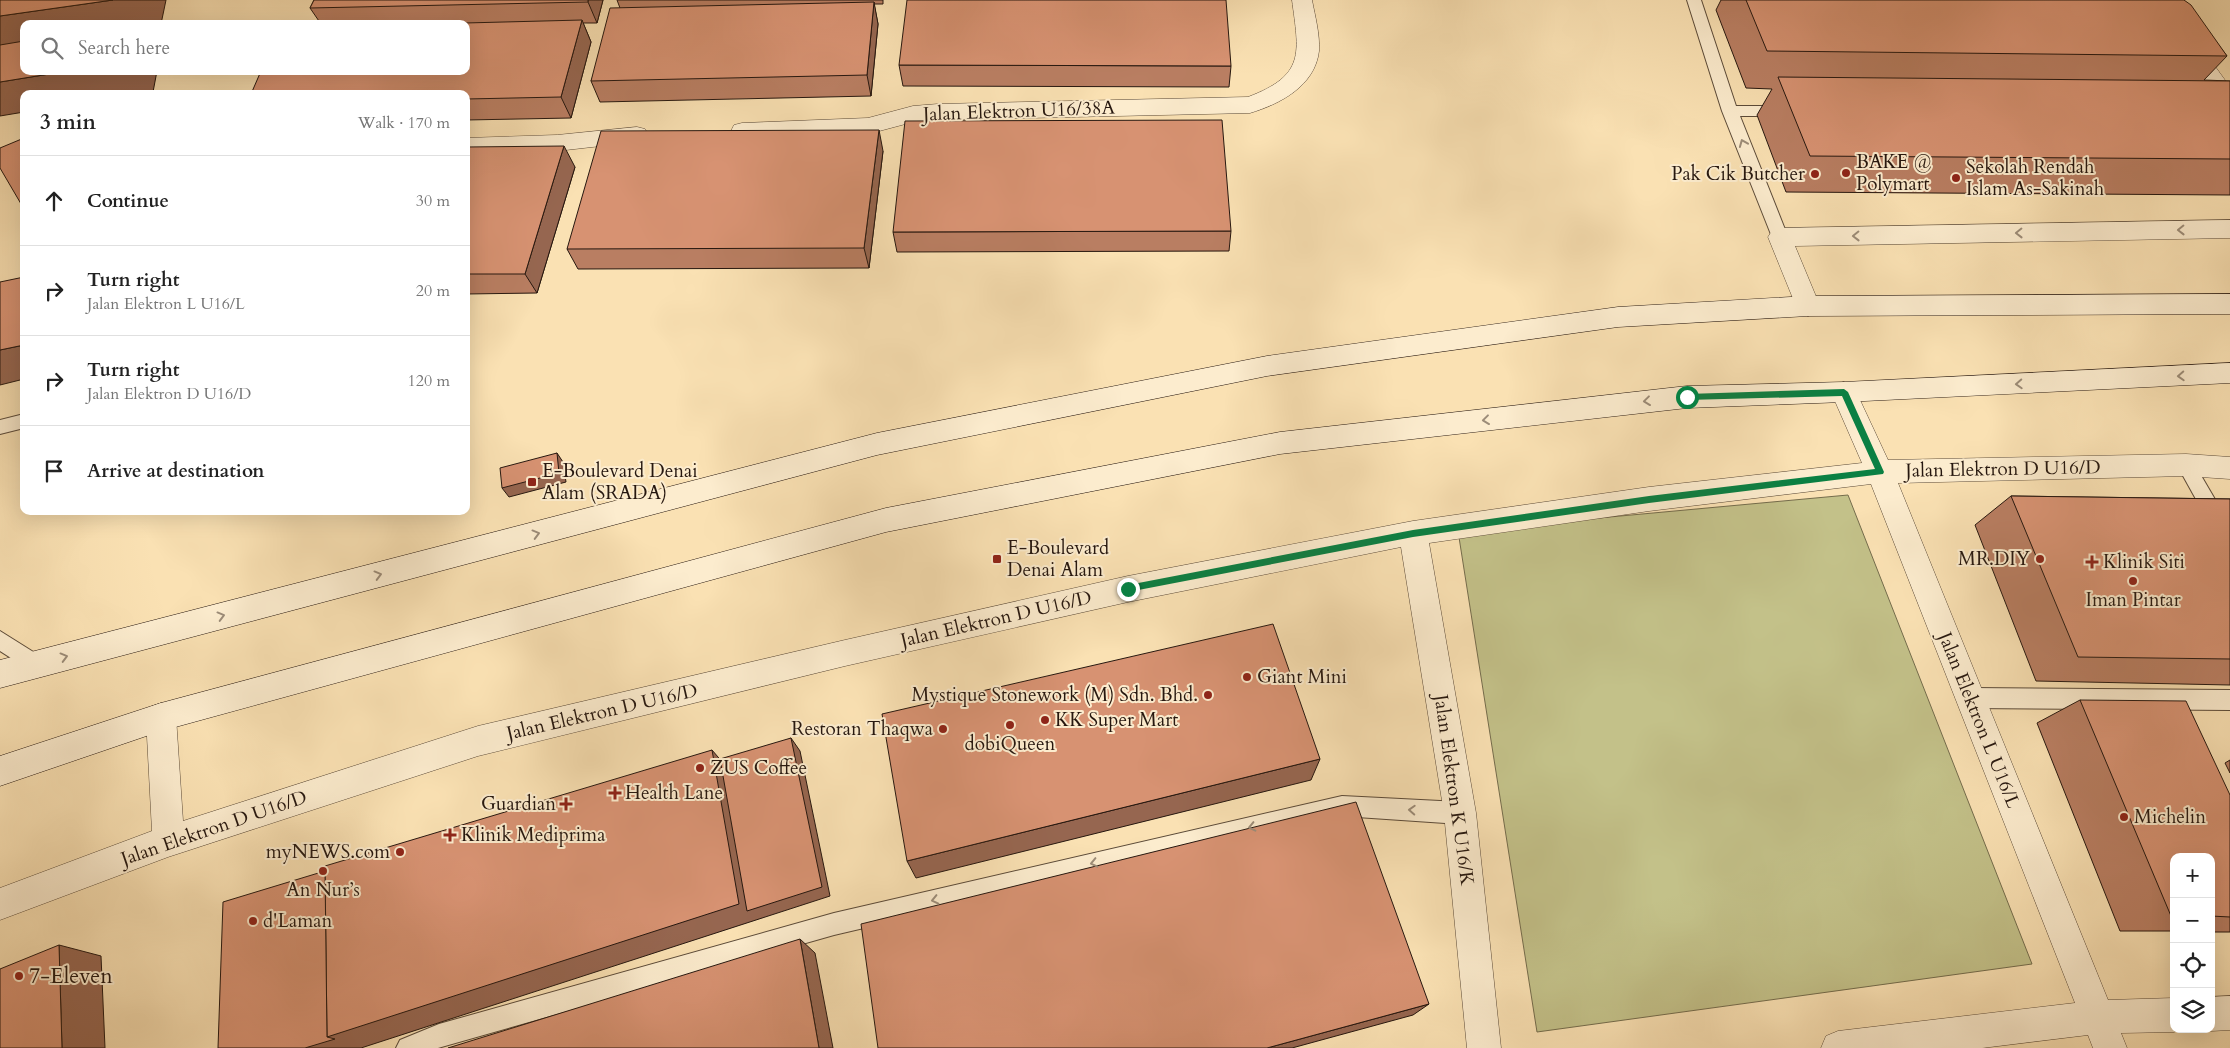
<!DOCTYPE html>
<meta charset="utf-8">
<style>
body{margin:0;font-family:Cardo,serif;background:#f6f6f6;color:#222}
.controls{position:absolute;right:15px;bottom:15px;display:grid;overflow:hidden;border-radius:10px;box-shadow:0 5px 20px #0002}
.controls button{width:45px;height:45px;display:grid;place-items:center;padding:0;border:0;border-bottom:1px solid #e0e0e0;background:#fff;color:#222;font:25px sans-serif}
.stop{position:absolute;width:15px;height:15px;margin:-11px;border:4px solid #0b8043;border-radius:50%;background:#fff}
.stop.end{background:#0b8043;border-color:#fff;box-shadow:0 1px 5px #0008}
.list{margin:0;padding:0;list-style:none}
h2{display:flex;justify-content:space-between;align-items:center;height:65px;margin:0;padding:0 20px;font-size:21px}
h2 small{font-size:16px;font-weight:400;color:#767676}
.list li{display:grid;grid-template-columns:32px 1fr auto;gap:15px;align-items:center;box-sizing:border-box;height:90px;padding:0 20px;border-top:1px solid #e0e0e0}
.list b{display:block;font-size:19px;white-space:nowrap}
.list p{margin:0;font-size:16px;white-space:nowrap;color:#767676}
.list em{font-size:16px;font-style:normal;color:#767676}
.icon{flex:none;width:28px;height:28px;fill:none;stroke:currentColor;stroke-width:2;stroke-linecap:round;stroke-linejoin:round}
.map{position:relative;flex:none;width:2230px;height:1048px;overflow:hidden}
.search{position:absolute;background:#fff;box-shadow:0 5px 20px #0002;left:20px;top:20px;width:450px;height:55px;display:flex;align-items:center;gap:12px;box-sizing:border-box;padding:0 18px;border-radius:10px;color:#767676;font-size:19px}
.panel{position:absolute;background:#fff;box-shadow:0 5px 20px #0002;left:20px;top:90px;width:450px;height:425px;border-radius:10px}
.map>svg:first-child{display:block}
.green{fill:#c3c189;stroke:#746c4c}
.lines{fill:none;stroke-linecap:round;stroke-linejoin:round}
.service-casing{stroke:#5b4a38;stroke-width:2}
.minor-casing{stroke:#5b4a38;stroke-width:1}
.secondary-casing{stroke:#26170f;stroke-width:1}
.service{fill:#fcecce;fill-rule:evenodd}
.minor{fill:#fcecce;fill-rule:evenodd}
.secondary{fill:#fcecce;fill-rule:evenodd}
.wall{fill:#b97e62;stroke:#26170f}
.shaded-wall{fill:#966650;stroke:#26170f}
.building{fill:#d79272;stroke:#26170f}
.oneway{stroke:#9c8c78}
.route{fill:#0b8043}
.poi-dot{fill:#8f2418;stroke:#fcecce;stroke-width:2}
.labels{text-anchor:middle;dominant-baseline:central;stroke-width:4;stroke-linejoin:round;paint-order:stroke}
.street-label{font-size:19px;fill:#26170f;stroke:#fcecce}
.poi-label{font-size:19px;fill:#26170f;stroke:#fcecce;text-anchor:start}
.near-poi-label{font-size:22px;fill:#26170f;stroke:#fcecce;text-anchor:start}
</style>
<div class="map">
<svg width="2230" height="1048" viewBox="0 0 2230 1048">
<rect width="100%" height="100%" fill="#fae1b3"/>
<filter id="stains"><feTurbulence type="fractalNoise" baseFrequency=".004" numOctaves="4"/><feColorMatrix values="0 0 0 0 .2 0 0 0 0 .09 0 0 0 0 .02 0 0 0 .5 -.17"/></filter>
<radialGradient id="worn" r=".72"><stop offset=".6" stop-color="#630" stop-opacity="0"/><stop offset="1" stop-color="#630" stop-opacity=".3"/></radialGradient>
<polygon class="green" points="1848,495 2032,964 1537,1032 1458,531"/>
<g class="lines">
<g class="service-casing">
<g id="service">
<polygon points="1687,0 1701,0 1736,106 1784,106 1789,107 1792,111 1789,115 1784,116 1740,116 1788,237 1786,241 1780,243 1774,241 1772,237 1722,111"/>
<polygon points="24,414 24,428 0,434 0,420"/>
<polygon points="2186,457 2192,460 2230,525 2230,550 2223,548 2177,465 2180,460"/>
<polygon points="0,631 43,658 46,665 43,672 36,674 0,651"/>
<polygon points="1970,688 2230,690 2230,710 1970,708 1963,705 1960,698 1963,691"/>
<polygon points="1342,796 1460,802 1468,806 1471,813 1468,820 1460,824 1342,816 834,935 438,1048 396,1048 400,1040 439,1024 834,913"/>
</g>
</g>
<g class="minor-casing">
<g id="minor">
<path d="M1292 0H1312C1315 16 1320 34 1319 51 1315 86 1280 104 1250 113L938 120 913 122 868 134 742 139 734 137 731 131 734 125 742 123 868 118 913 106 938 104 1248 97C1306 75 1299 53 1292 0Z"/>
<polygon points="2189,38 2196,40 2230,87 2230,111 2222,108 2178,45 2182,40"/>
<polygon points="637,127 645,129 648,135 645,141 557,151 466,154 466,138 557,135"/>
<polygon points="2230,220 2230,238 1795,246 1820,306 1817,313 1808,316 1799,313 1796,306 1768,237 1772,231 1780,228"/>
<polygon points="1844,382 1853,385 1888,460 2186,454 2230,457 2230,479 2186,476 1898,483 2108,1000 2174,998 2174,1029 2181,1029 2174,1032 2121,1033 2127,1048 2093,1048 2088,1035 1982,1048 1821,1048 1826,1036 1838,1031 2075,1003 1871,484 1649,511 1429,543 1476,813 1501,1048 1467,1048 1444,813 1401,547 1128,602 845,666 478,756 168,857 0,920 0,888 152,831 146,717 150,707 161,703 172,707 176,717 183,821 478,726 845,640 1128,576 1413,521 1649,487 1862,463 1831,392 1835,385"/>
<polygon points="2230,996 2230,1030 2211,1031 2207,1029 2211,1029 2211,997"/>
</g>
</g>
<g class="secondary-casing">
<g id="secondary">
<polygon points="2230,294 2230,314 1808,316 1618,327 1267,376 877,455 0,688 0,660 877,433 1267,356 1618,307 1808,296"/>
<polygon points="2230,363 2230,383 1844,402 1687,408 1280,454 886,532 161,731 0,786 0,756 161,703 886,508 1280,432 1687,386 1844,382"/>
</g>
</g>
<use href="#service" class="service"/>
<use href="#minor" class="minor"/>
<use href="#secondary" class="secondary"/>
</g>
<g class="wall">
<polygon points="314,0 603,0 597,23 583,23 591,42 571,118 466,120 466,24 321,24 310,8"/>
<polygon points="617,0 883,0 883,4 874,4 878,24 871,96 600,102 591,81 620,8"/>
<polygon points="1721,0 2184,0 2227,56 2204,80 2230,81 2230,195 1786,192 1757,115 1772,89 1746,88 1716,10"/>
<polygon points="899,65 1231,66 1229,87 903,86"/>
<polygon points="466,147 575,167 537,293 466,294"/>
<polygon points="883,151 869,268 578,269 567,249"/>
<polygon points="1231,231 1229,251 897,252 893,232"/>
<polygon points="2011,496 2230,499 2230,685 2036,681 1975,525"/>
<polygon points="2080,700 2230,795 2230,932 2211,932 2211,857 2174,857 2174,931 2120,931 2037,723"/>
<polygon points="2230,760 2230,773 2225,763"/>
</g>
<g class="shaded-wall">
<polygon points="113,0 166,0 161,24 24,24 24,47 0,51 0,16"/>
<polygon points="588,0 603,0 597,23 588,2"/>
<polygon points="874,2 878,24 871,96 867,75"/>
<polygon points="582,20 591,42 571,118 561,97"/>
<polygon points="68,71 157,71 153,92 144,94 24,94 24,112 0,116 0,82"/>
<polygon points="879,130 883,151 869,268 864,248"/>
<polygon points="564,146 575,167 537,293 525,274"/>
<polygon points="24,345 24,379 0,385 0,350"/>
<polygon points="557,453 563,462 566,482 509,497 502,488"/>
<polygon points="791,738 800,751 830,896 361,1048 305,1048 327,1037 712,750 730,771"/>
<polygon points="1320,759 1311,780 916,878 907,861"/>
<polygon points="800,939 815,953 833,1048 819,1048"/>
<polygon points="59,945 101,956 105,1048 62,1048"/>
<polygon points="1429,1004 1413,1015 1292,1048 1267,1048"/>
</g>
<g class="building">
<polygon points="0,0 113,0 0,16"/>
<polygon points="314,0 588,0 588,2 310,8"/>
<polygon points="907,0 1226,0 1231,66 899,65"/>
<polygon points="1746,0 2184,0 2191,5 2227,56 1767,51"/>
<polygon points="874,2 867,75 591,81 610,8"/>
<polygon points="582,20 561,97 466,99 466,94 251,94 261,71 466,71 466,24 426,24"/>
<polygon points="24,41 24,71 68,71 0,82 0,45"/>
<polygon points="1778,77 2230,81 2230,159 1810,156"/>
<polygon points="1222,120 1231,231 893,232 905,121"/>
<polygon points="879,130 864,248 567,249 601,131"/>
<polygon points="24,138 24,209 0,168 0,148"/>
<polygon points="564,146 525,274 466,274 466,147"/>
<polygon points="24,277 24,345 0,350 0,282"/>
<polygon points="557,453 559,473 502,488 500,468"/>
<polygon points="2011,496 2230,499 2230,659 2078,657"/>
<polygon points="1273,624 1320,759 907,861 882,714"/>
<polygon points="2080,700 2186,701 2230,795 2230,917 2211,916 2211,857 2174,857 2174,916 2171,916"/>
<polygon points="791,738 822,887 747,911 720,759"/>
<polygon points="712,750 739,904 327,1037 325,866"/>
<polygon points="1356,802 1429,1004 1267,1048 878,1048 861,924"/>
<polygon points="325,871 327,1037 335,1039 305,1048 218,1048 223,902"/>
<polygon points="800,939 819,1048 448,1048"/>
<polygon points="59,945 62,1048 0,1048 0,969"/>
</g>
<defs><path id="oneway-chevron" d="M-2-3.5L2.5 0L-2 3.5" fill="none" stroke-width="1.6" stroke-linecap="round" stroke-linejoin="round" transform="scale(1.25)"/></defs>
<g class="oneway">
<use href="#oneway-chevron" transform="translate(1743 143) rotate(-112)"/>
<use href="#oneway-chevron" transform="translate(2181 230) rotate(179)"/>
<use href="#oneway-chevron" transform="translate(2019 233) rotate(179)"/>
<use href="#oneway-chevron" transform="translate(1856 236) rotate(179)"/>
<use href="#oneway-chevron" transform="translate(2181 376) rotate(177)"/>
<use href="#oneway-chevron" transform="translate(2019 384) rotate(177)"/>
<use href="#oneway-chevron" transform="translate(1647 401) rotate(173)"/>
<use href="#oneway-chevron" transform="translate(1486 420) rotate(173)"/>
<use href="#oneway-chevron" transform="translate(536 534) rotate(-15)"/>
<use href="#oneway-chevron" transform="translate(378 575) rotate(-15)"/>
<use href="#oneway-chevron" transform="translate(221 616) rotate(-15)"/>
<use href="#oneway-chevron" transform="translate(64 657) rotate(-15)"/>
<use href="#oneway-chevron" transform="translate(1412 810) rotate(-177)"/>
<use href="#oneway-chevron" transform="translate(1252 827) rotate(167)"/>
<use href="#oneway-chevron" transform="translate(1094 863) rotate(167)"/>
<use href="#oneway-chevron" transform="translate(935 900) rotate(167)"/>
</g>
<polygon class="route" points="1844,389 1848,392 1884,472 1883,474 1649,503 1413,537 1128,592 1124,589 1128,585 1413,530 1649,496 1875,469 1842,396 1687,400 1683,397 1687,394"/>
<g class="poi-dot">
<circle cx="1846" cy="173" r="5"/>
<circle cx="1815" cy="174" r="5"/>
<circle cx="1956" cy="178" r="5"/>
<rect x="527" y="477" width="10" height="10" rx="2.5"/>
<rect x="992" y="554" width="10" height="10" rx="2.5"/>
<circle cx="2040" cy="559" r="5"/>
<path d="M2089.5 554.5h5v5h5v5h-5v5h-5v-5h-5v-5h5z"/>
<circle cx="2133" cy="581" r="5"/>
<circle cx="1247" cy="677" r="5"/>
<circle cx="1208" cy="695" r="5"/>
<circle cx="1045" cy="720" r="5"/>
<circle cx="1010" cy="725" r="5"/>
<circle cx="943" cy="729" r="5"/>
<circle cx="700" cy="768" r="5"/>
<path d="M612.5 785.5h5v5h5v5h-5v5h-5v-5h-5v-5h5z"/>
<path d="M563.5 796.5h5v5h5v5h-5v5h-5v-5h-5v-5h5z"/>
<circle cx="2124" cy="817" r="5"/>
<path d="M447.5 827.5h5v5h5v5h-5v5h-5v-5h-5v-5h5z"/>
<circle cx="400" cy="852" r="5"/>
<circle cx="323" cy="871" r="5"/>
<circle cx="253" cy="921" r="5"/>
<circle cx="19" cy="976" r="5"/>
</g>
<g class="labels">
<g class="street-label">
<text transform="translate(1019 111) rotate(-2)">Jalan Elektron U16/38A</text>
<text transform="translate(2003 469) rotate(-1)">Jalan Elektron D U16/D</text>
<text transform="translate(996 619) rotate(-13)">Jalan Elektron D U16/D</text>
<text transform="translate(602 712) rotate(-13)">Jalan Elektron D U16/D</text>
<text transform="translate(1979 720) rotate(68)">Jalan Elektron L U16/L</text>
<text transform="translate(1454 790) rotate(82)">Jalan Elektron K U16/K</text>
<text transform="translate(214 828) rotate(-19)">Jalan Elektron D U16/D</text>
</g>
<g class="poi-label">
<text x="1856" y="162">BAKE @<tspan x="1856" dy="22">Polymart</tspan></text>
<text x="1966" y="167">Sekolah Rendah<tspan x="1966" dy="22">Islam As-Sakinah</tspan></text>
<text x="1805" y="174" text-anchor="end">Pak Cik Butcher</text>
<text x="542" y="471">E-Boulevard Denai<tspan x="542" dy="22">Alam (SRADA)</tspan></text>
<text x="1007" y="548">E-Boulevard<tspan x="1007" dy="22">Denai Alam</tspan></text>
<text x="2030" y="559" text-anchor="end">MR.DIY</text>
<text x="2103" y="562">Klinik Siti</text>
<text x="2133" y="600" text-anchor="middle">Iman Pintar</text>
<text x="1257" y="677">Giant Mini</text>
<text x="1198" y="695" text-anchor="end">Mystique Stonework (M) Sdn. Bhd.</text>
<text x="1055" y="720">KK Super Mart</text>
<text x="933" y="729" text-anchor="end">Restoran Thaqwa</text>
<text x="1010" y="744" text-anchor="middle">dobiQueen</text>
<text x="710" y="768">ZUS Coffee</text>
<text x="625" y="793">Health Lane</text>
<text x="556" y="804" text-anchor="end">Guardian</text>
<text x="2134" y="817">Michelin</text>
<text x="461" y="835">Klinik Mediprima</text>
<text x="390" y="852" text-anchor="end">myNEWS.com</text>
<text x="323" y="890" text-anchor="middle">An Nur’s</text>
<text x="263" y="921">d'Laman</text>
</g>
<g class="near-poi-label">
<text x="29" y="976">7-Eleven</text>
</g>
</g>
<rect width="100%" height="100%" filter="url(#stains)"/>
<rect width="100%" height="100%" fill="url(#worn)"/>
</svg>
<div class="controls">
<button>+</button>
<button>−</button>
<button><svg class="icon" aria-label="locate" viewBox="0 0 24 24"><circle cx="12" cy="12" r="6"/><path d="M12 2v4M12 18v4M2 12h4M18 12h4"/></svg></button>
<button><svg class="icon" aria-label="layers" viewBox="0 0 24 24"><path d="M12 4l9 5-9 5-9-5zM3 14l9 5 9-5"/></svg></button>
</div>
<div class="stop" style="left:1687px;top:397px"></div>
<div class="stop end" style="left:1128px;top:589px"></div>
<div class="search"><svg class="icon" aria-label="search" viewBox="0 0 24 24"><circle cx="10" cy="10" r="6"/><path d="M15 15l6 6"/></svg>Search here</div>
<section class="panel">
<h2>3 min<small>Walk · 170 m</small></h2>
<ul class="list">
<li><svg class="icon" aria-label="ahead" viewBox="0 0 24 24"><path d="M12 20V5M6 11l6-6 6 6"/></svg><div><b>Continue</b></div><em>30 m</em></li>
<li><svg class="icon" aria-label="right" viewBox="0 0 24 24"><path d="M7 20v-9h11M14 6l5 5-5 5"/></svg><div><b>Turn right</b><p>Jalan Elektron L U16/L</p></div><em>20 m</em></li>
<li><svg class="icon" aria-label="right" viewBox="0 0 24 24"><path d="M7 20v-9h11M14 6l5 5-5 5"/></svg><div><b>Turn right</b><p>Jalan Elektron D U16/D</p></div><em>120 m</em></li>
<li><svg class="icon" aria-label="arrive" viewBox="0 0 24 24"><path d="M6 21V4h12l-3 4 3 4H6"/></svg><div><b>Arrive at destination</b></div></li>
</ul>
</section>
</div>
